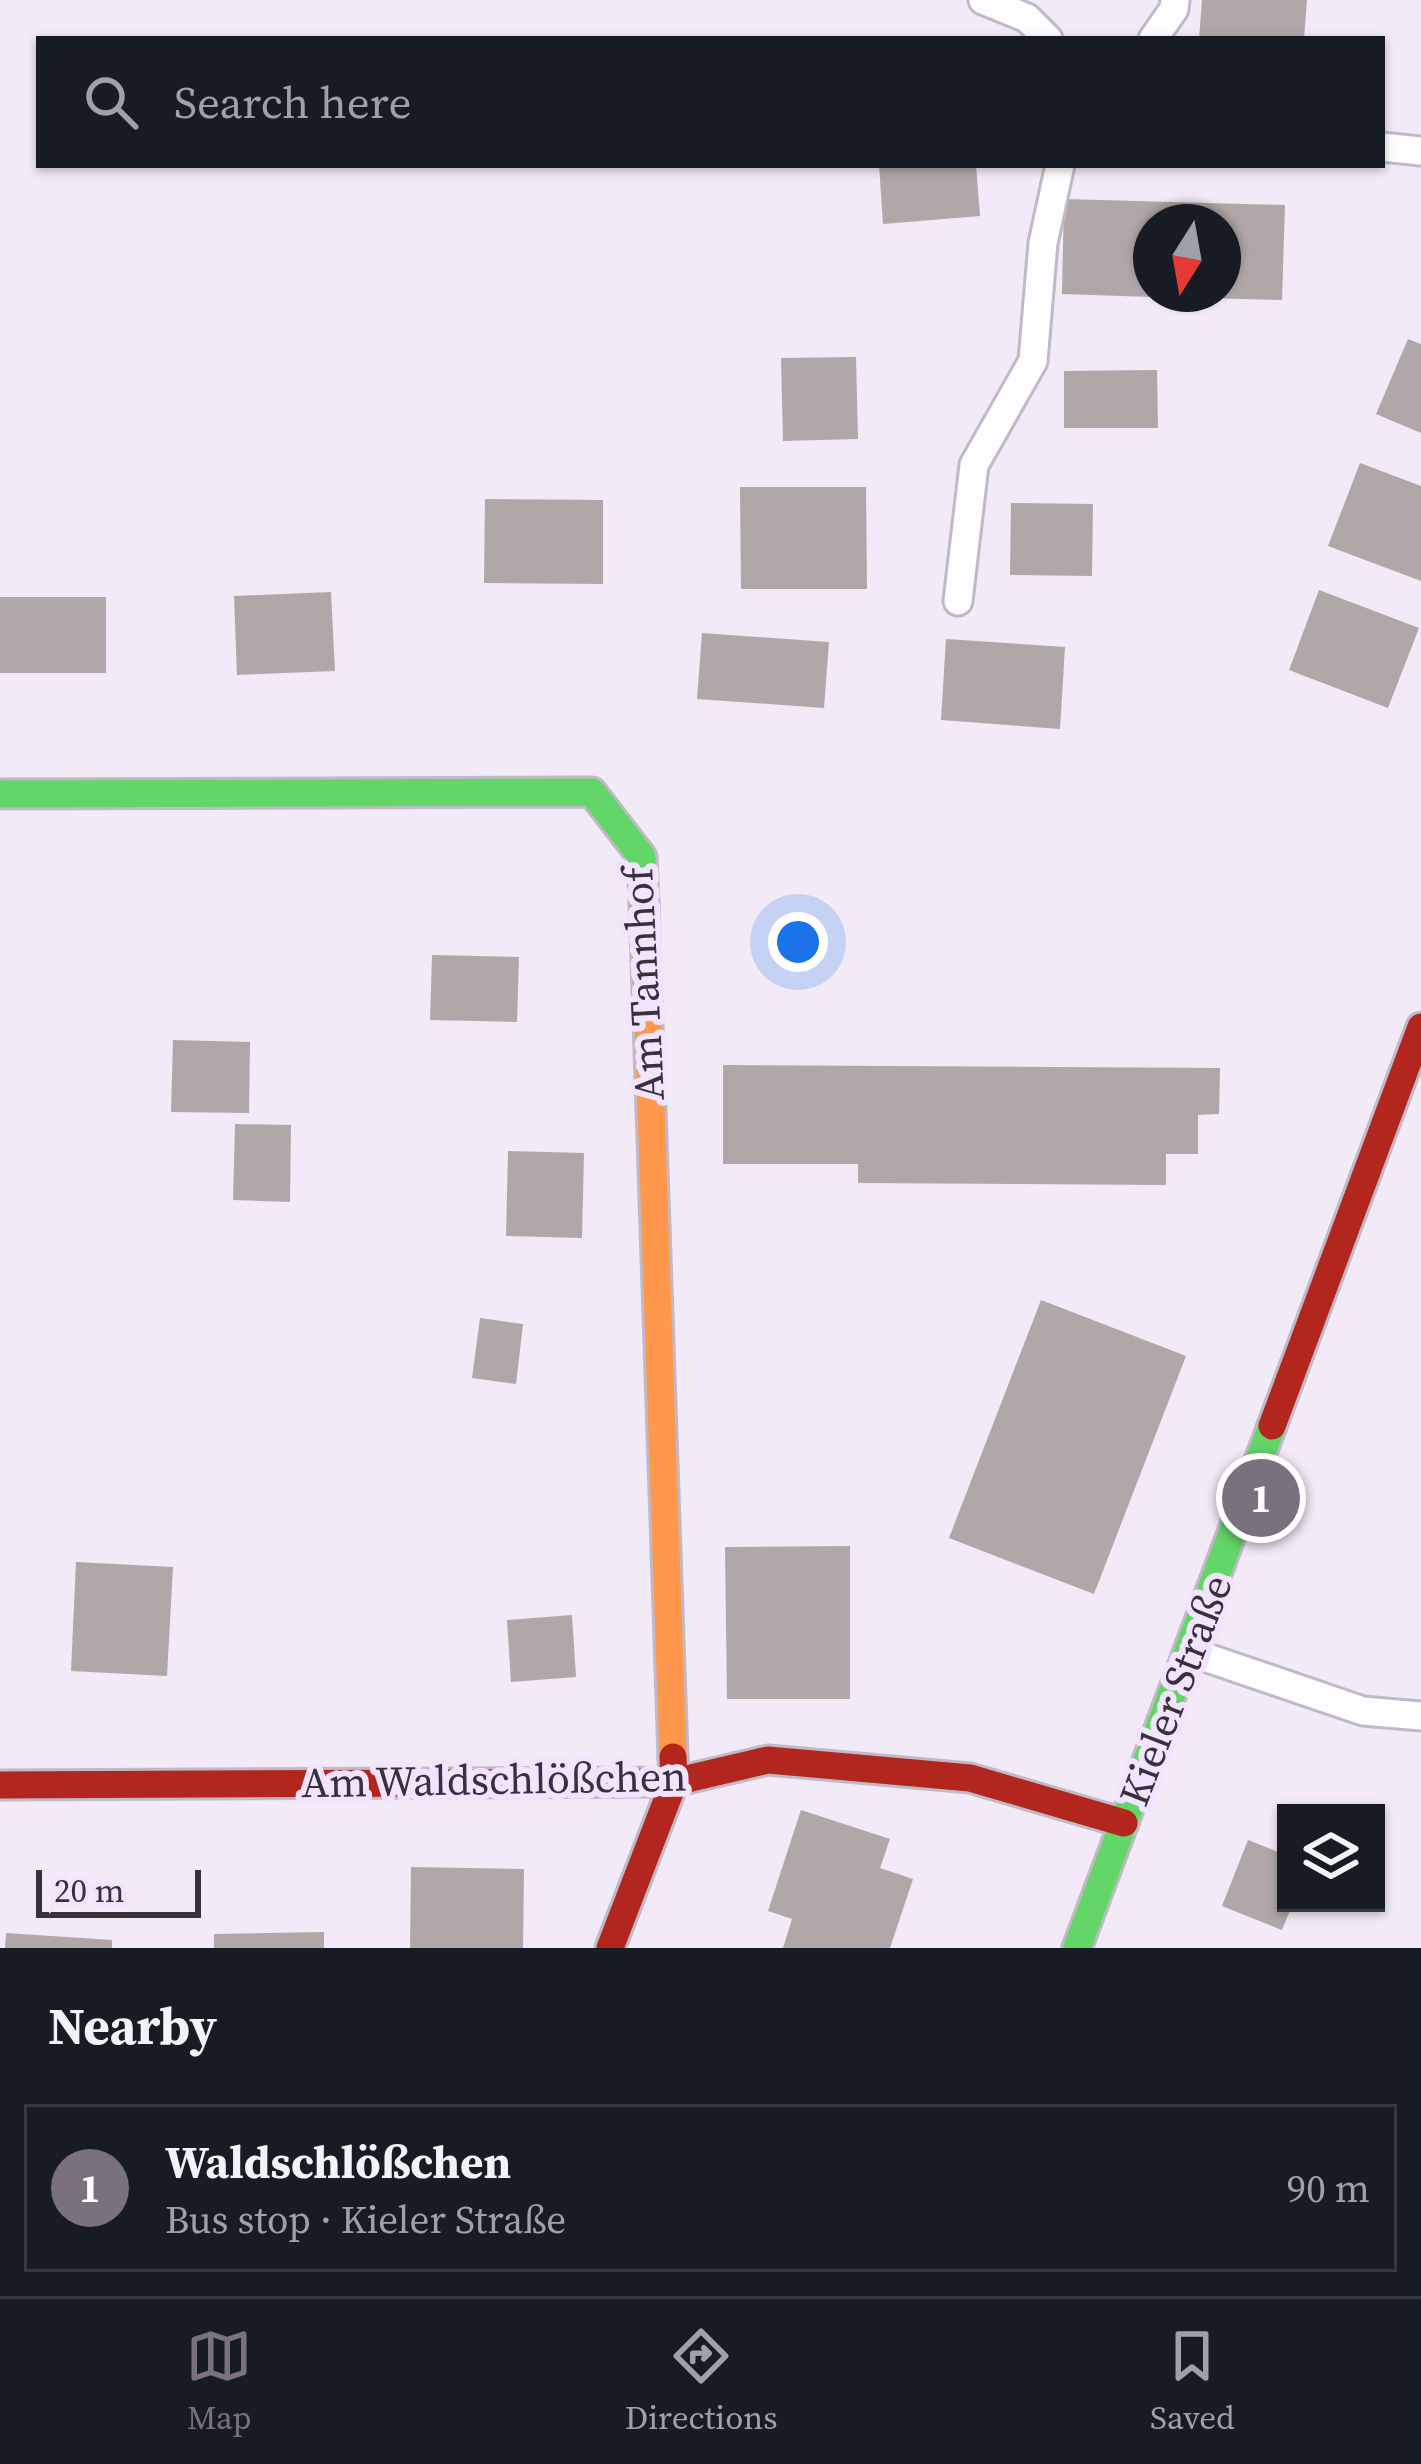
<!DOCTYPE html>
<meta charset="utf-8">
<style>
body{margin:0;font-family:"Source Serif 4",serif;background:#242831;color:#f1f3f6}
.controls{position:absolute;right:36px;bottom:36px;display:grid;overflow:hidden;border-radius:0px;box-shadow:0 3px 9px #0004}
.controls button{width:108px;height:108px;display:grid;place-items:center;padding:0;border:0;border-bottom:3px solid #363941;background:#171b24;color:#f1f3f6;font:60px sans-serif}
.compass{position:absolute;left:1133px;top:204px;width:108px;height:108px;border-radius:50%;background:#171b24;box-shadow:0 3px 9px #0004;rotate:191deg}
.scale{position:absolute;left:36px;bottom:30px;width:165px;box-sizing:border-box;padding-left:12px;border:6px solid #38313d;border-top:0;font-size:33px;line-height:42px;white-space:nowrap;color:#38313d;-webkit-text-stroke:9px #f3e4fd;paint-order:stroke}
.you{position:absolute;left:798px;top:942px;width:42px;height:42px;margin:-30px;border:9px solid #fff;border-radius:50%;background:#1a73e8;box-shadow:0 0 0 18px #1a73e833}
.badge{display:grid;place-items:center;width:78px;height:78px;border-radius:50%;background:#79727e;color:#fff;font-size:39px;font-weight:700}
.pin{position:absolute;translate:-50% -50%;border:6px solid #fff;box-shadow:0 3px 12px #0006}
.list{margin:0;padding:0;list-style:none}
h2{display:flex;justify-content:space-between;align-items:center;height:156px;margin:0;padding:0 48px;font-size:51px}
h2 small{font-size:39px;font-weight:400;color:#9ea1a6}
.list li{display:grid;grid-template-columns:78px 1fr auto;gap:36px;align-items:center;box-sizing:border-box;height:168px;margin:0 24px 24px;padding:0 24px;border:3px solid #363941;border-radius:0px}
.list b{display:block;font-size:45px;white-space:nowrap}
.list p{margin:0;font-size:39px;white-space:nowrap;color:#9ea1a6}
.list em{font-size:39px;font-style:normal;color:#9ea1a6}
.icon{flex:none;width:66px;height:66px;fill:none;stroke:currentColor;stroke-width:2;stroke-linecap:round;stroke-linejoin:round}
.map{position:relative;flex:none;width:1421px;height:1948px;overflow:hidden}
.search{position:absolute;background:#171b24;box-shadow:0 3px 9px #0004;left:36px;right:36px;top:36px;height:132px;display:flex;align-items:center;gap:30px;box-sizing:border-box;padding:0 42px;border-radius:0px;color:#9ea1a6;font-size:45px}
.sheet{height:348px;background:#171b24}
nav{display:flex;justify-content:space-around;align-items:center;box-sizing:border-box;height:168px;border-top:3px solid #363941;background:#171b24;font-size:33px;color:#9ea1a6}
nav a{display:grid;justify-items:center;gap:6px}
nav .on{color:#79727e}
.map>svg:first-child{display:block}
.building{fill:#afa7a8}
.lines{fill:none;stroke-linecap:round;stroke-linejoin:round}
.lane-casing{stroke:#c0bac6;stroke-width:33}
.fast-casing{stroke:#c0bac6;stroke-width:33}
.slow-casing{stroke:#c0bac6;stroke-width:33}
.jam-casing{stroke:#c0bac6;stroke-width:33}
.lane{stroke:#fdfcfe;stroke-width:27}
.fast{stroke:#63d668;stroke-width:27}
.slow{stroke:#ff974d;stroke-width:27}
.jam{stroke:#b3261e;stroke-width:27}
.labels{text-anchor:middle;dominant-baseline:central;stroke-width:12;stroke-linejoin:round;paint-order:stroke}
.street-label{font-size:42px;fill:#38313d;stroke:#f3e4fd}
</style>
<div class="map">
<svg width="1421" height="1948" viewBox="0 0 1421 1948">
<rect width="100%" height="100%" fill="#f2eaf7"/>
<g class="building">
<polygon points="1202,0 1307,0 1304,39 1199,39"/>
<polygon points="879,165 976,165 980,216 883,224"/>
<polygon points="1064,199 1285,205 1282,300 1198,298 1198,294 1223,294 1223,222 1151,222 1151,297 1062,294"/>
<polygon points="1408,339 1421,344 1421,433 1376,414"/>
<polygon points="856,357 858,439 783,441 781,358"/>
<polygon points="1157,370 1158,428 1064,428 1064,371"/>
<polygon points="1360,463 1421,486 1421,581 1328,546"/>
<polygon points="740,487 866,487 867,589 741,589"/>
<polygon points="485,499 603,500 603,584 484,583"/>
<polygon points="1011,503 1093,504 1092,576 1010,575"/>
<polygon points="1319,590 1419,628 1388,708 1289,670"/>
<polygon points="331,592 335,671 237,675 234,596"/>
<rect x="0" y="597" width="106" height="76"/>
<polygon points="702,633 829,642 824,708 697,699"/>
<polygon points="946,639 1065,647 1060,729 941,720"/>
<polygon points="432,955 519,957 517,1022 430,1020"/>
<polygon points="173,1040 250,1042 249,1113 171,1112"/>
<polygon points="723,1065 1220,1068 1219,1114 1198,1115 1198,1154 1166,1154 1166,1185 858,1183 858,1164 723,1164"/>
<polygon points="235,1124 291,1125 290,1202 233,1200"/>
<polygon points="508,1151 584,1153 582,1238 506,1236"/>
<polygon points="1041,1300 1186,1356 1094,1594 949,1538"/>
<polygon points="480,1318 523,1324 516,1384 472,1378"/>
<polygon points="850,1546 850,1699 727,1699 725,1547"/>
<polygon points="76,1562 173,1567 167,1676 71,1671"/>
<polygon points="572,1615 576,1677 511,1682 507,1620"/>
<polygon points="801,1810 890,1839 880,1868 913,1879 890,1948 783,1948 792,1919 768,1911"/>
<polygon points="1248,1840 1286,1855 1286,1903 1293,1903 1282,1930 1222,1906"/>
<polygon points="411,1867 524,1869 523,1948 410,1948"/>
<polygon points="324,1932 324,1948 214,1948 214,1934"/>
<polygon points="6,1933 112,1940 112,1948 5,1948"/>
</g>
<g class="lines">
<g class="lane-casing">
<g id="lane">
<polyline points="983,0 1027,18 1048,39"/>
<polyline points="1153,39 1174,9 1175,0"/>
<polyline points="1382,147 1421,151"/>
<polyline points="958,601 974,465 1033,361 1043,243 1060,165"/>
<polyline points="1190,1652 1363,1711 1421,1716"/>
</g>
</g>
<g class="fast-casing">
<g id="fast">
<polyline points="0,794 592,792 642,857 644,903"/>
<polyline points="1077,1948 1272,1426"/>
</g>
</g>
<g class="slow-casing">
<polyline id="slow" points="644,903 673,1757"/>
</g>
<g class="jam-casing">
<g id="jam">
<polyline points="1272,1426 1421,1027"/>
<polyline points="0,1785 674,1782 768,1760 970,1778 1124,1823"/>
<polyline points="610,1948 674,1782 673,1757"/>
</g>
</g>
<use href="#lane" class="lane"/>
<use href="#fast" class="fast"/>
<use href="#slow" class="slow"/>
<use href="#jam" class="jam"/>
</g>
<g class="labels">
<g class="street-label">
<text transform="translate(643 984) rotate(-93)">Am Tannhof</text>
<text transform="translate(1175 1690) rotate(-69)">Kieler Straße</text>
<text transform="translate(494 1779) rotate(-1)">Am Waldschlößchen</text>
</g>
</g>
</svg>
<div class="controls">
<button><svg class="icon" aria-label="layers" viewBox="0 0 24 24"><path d="M12 4l9 5-9 5-9-5zM3 14l9 5 9-5"/></svg></button>
</div>
<svg class="compass" viewBox="-18 -18 36 36"><path d="M0-13l5 13h-10z" fill="#e53935"/><path d="M0 13l5-13h-10z" fill="#9ea1a6"/></svg>
<div class="scale">20 m</div>
<div class="you"></div>
<div class="pin badge" style="left:1261px;top:1498px">1</div>
<div class="search"><svg class="icon" aria-label="search" viewBox="0 0 24 24"><circle cx="10" cy="10" r="6"/><path d="M15 15l6 6"/></svg>Search here</div>
</div>
<section class="sheet">
<h2>Nearby<small></small></h2>
<ul class="list">
<li><span class="badge">1</span><div><b>Waldschlößchen</b><p>Bus stop · Kieler Straße</p></div><em>90 m</em></li>
</ul>
</section>
<nav>
<a class="on"><svg class="icon" aria-label="map" viewBox="0 0 24 24"><path d="M3 6l6-2 6 2 6-2v14l-6 2-6-2-6 2zM9 4v14M15 6v14"/></svg>Map</a>
<a><svg class="icon" aria-label="directions" viewBox="0 0 24 24"><path d="M12 3l9 9-9 9-9-9zM9 14v-3h6M13 9l2 2-2 2"/></svg>Directions</a>
<a><svg class="icon" aria-label="saved" viewBox="0 0 24 24"><path d="M7 4h10v16l-5-4-5 4z"/></svg>Saved</a>
</nav>
